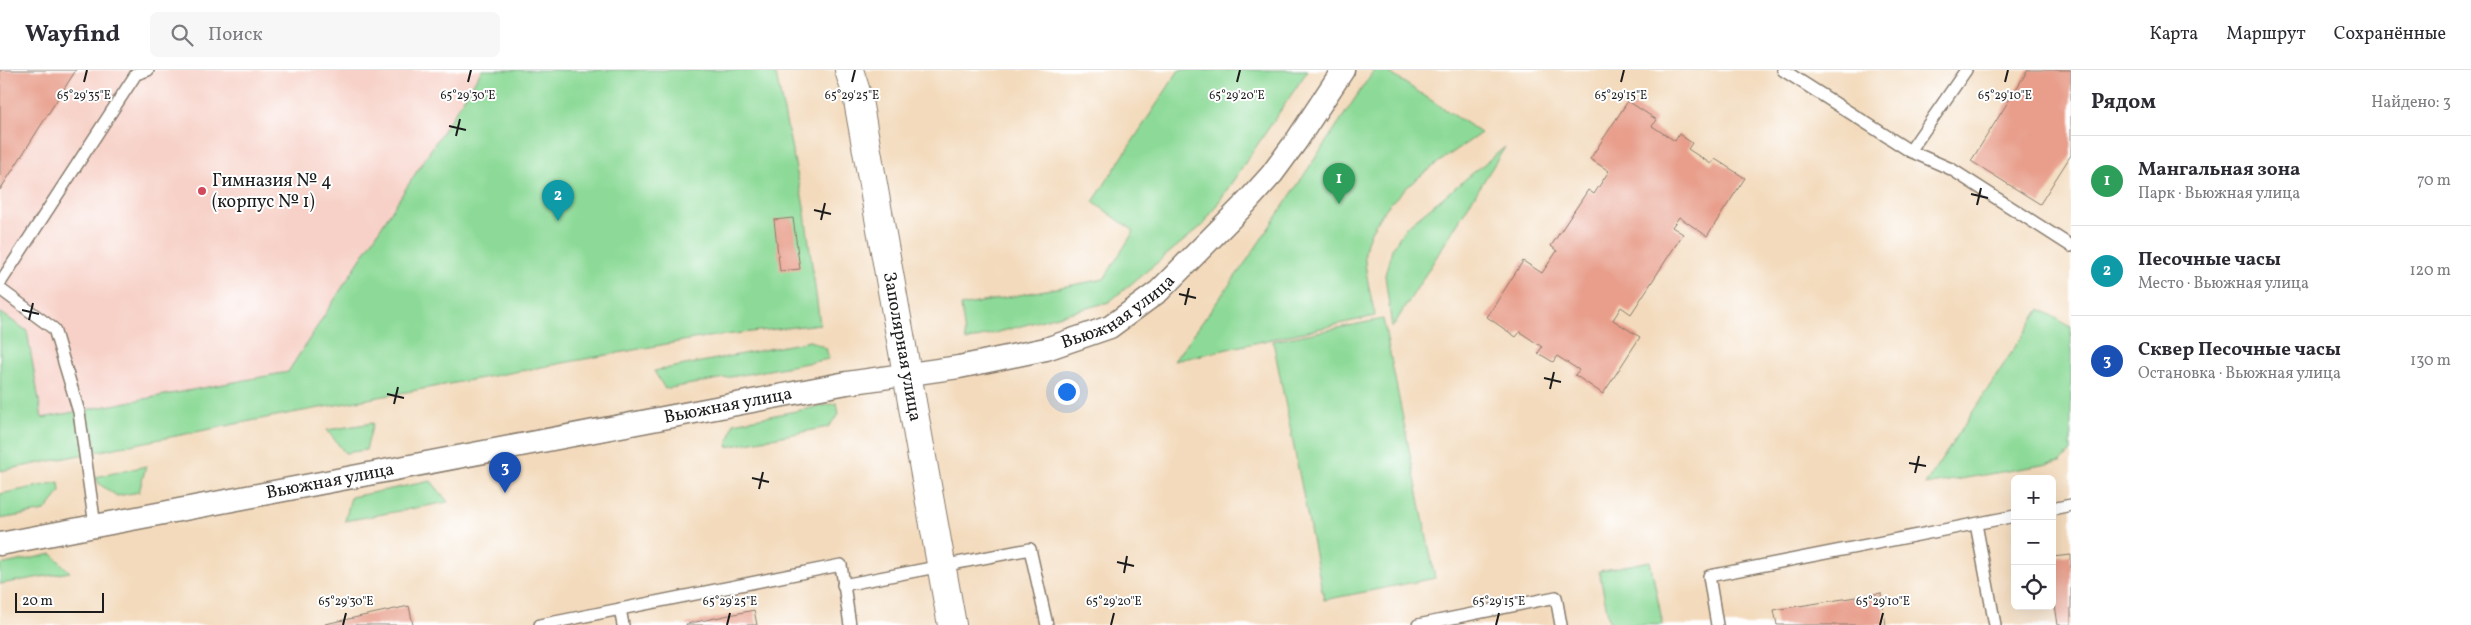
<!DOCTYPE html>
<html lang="ru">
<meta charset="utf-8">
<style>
body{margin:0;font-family:Vollkorn,serif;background:#f7f7f7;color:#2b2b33}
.controls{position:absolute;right:15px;bottom:15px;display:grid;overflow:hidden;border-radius:8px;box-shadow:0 5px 20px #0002}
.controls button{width:45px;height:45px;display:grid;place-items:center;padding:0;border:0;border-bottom:1px solid #e1e1e2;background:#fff;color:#2b2b33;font:25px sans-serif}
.scale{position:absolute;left:15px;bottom:12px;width:89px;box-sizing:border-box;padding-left:5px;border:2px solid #1c1c1c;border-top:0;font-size:14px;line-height:18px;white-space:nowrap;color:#1c1c1c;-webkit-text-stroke:4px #fff;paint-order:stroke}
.you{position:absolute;left:1066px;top:321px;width:18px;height:18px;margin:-12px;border:4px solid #fff;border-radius:50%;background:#1a73e8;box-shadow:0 0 0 8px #1a73e833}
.badge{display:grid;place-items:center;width:32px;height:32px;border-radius:50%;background:#d1495b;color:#fff;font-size:16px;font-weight:700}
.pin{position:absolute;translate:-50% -41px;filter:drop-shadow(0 1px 2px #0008)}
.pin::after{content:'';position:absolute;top:26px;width:18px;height:15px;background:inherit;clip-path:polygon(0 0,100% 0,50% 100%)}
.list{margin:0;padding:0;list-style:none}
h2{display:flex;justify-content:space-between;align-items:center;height:65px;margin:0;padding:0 20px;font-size:21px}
h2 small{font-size:16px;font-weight:400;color:#7c7c81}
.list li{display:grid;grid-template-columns:32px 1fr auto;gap:15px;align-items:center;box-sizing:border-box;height:90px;padding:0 20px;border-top:1px solid #e1e1e2}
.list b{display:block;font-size:19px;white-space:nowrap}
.list p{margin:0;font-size:16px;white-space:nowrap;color:#7c7c81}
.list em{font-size:16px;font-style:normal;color:#7c7c81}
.icon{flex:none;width:28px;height:28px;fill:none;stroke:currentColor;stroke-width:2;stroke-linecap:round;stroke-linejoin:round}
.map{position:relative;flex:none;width:2071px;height:555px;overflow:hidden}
header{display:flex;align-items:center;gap:30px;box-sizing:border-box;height:70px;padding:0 25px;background:#fff;border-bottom:1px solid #e1e1e2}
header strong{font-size:24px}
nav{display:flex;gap:28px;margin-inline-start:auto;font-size:18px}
.search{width:350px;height:45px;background:#f7f7f7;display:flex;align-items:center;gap:12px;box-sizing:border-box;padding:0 18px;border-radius:8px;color:#7c7c81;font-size:19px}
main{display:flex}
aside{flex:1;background:#fff}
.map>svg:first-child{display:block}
.built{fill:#f7d1c7}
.green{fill:#8dda98;stroke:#547b5a}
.building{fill:#e89e8b}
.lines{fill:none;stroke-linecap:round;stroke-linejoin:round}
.lane-casing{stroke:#887b6c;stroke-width:14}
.street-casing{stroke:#887b6c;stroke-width:25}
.secondary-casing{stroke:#887b6c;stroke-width:30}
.lane{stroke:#fff;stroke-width:11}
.street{stroke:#fff;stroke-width:22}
.secondary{stroke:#fff;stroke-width:28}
.ticks{fill:none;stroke:#1c1c1c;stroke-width:2}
.poi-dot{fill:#d1495b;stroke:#fff;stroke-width:2}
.labels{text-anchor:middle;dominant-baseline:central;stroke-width:4;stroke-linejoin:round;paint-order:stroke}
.poi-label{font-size:18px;fill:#1c1c1c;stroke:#fff;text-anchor:start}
.street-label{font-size:18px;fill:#1c1c1c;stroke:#fff}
.ticks-label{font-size:12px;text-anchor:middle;fill:#1c1c1c;stroke:#fff;stroke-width:4;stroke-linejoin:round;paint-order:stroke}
</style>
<header>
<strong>Wayfind</strong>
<div class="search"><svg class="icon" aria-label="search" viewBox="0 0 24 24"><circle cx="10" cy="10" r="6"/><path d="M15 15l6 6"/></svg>Поиск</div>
<nav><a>Карта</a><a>Маршрут</a><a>Сохранённые</a></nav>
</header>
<main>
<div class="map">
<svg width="2071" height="555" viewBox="0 0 2071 555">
<rect width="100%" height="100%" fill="#fff"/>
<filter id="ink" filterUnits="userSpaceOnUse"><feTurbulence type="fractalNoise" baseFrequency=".02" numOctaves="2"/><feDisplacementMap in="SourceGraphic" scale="10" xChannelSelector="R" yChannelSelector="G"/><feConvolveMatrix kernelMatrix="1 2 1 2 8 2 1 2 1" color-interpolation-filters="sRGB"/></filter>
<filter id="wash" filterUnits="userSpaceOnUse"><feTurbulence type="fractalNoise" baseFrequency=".0096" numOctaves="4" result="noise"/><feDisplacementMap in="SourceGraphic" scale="20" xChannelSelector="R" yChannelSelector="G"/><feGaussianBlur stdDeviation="1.12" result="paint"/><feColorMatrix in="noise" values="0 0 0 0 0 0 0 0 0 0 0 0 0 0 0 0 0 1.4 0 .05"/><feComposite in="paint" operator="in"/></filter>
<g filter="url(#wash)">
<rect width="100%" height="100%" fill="#f3dabc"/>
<polygon class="built" points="0,0 482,0 288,302 42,348 27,261 0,242"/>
<g class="green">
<polygon points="482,0 775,0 804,136 820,254 699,268 276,346 0,401 0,242 27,261 42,348 288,302"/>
<polygon points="1179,0 1308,0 1203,155 1109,232 966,271 961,236 1104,209 1134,161 1093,132"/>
<path d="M1374 0H1385L1481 63C1442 91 1373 130 1365 181 1363 195 1372 230 1375 246L1174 291 1248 189Z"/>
<polygon points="1505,77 1392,258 1385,205 1392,179 1405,158"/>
<polygon points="2040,239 2071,257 2071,382 2060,392 1925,415"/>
<polygon points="1383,249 1435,508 1324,530 1273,271"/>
<polygon points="810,271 826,278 829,289 665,319 654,301"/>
<polygon points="837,333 839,344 828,357 727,377 734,353"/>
<polygon points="373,353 366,380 345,383 327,360"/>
<polygon points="146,396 139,422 117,426 99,414 96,407"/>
<polygon points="431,411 448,432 345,451 351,427"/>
<polygon points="59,412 60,422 45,441 0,449 0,424"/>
<polygon points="52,484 70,502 0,514 0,495"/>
<polygon points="1650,491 1663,555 1610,555 1599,501"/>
</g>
<g id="blocks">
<g class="building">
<polygon points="0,0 76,0 0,120"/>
<polygon points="2028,0 2071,0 2071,85 2040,134 1971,91"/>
<polygon points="1628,31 1657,50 1652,56 1675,71 1679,64 1692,73 1688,79 1711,94 1715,89 1745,108 1707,166 1679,147 1672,157 1683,164 1631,244 1621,237 1613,250 1640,267 1603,324 1575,305 1579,300 1557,286 1553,292 1538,283 1542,277 1520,262 1516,267 1487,247 1523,191 1542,203 1557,181 1551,176 1588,120 1594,124 1609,101 1590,89"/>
<polygon points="793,148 800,199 780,201 774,150"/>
<polygon points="2071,485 2071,555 2058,555 2052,515 2052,487"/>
<polygon points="1881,523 1886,555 1777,555 1774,540"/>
<polygon points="409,536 413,555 325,555 325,554"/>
<polygon points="754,540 757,555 686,555 686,554"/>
</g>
</g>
</g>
<g filter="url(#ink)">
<use href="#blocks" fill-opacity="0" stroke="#887b6c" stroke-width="1"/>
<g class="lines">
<g class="lane-casing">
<g id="lane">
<polyline points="1783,0 1910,81"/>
<polyline points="1966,0 1910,81 1951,99 2071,176"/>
<polyline points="0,213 136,4 148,0"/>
<polyline points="0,219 54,259 79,342 95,456"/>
<polyline points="2052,439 2071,435"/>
<polyline points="1976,454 1995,555"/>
<polyline points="843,515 1030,479 1047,555"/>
<polyline points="620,539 623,555"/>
<polyline points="540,555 841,495 850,555"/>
<polyline points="1418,555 1556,527 1561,555"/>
<polyline points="1717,555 1709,506 2015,446"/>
</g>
</g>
<g class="street-casing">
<g id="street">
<path id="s1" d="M0 474 847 313 959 297 1046 279 1110 257 1159 221 1246 133 1272 104 1297 70 1343 0"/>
</g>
</g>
<g class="secondary-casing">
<g id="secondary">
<path id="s2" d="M849 0 857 25 952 555"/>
</g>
</g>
<use href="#lane" class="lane"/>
<use href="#street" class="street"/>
<use href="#secondary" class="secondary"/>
</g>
</g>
<path class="ticks" d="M84 12 87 0M468 12 471 0M852 12 855 0M1237 12 1240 0M1621 12 1624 0M2005 12 2008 0M449 56 466 60M456 66 460 49M1971 124 1988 128M1977 135 1981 118M814 140 831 144M821 150 825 133M1179 224 1196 228M1185 235 1189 218M22 240 39 244M29 250 33 233M1544 308 1561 312M1550 319 1554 302M387 324 404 328M394 334 398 317M1909 393 1926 396M1915 403 1919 386M752 408 769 412M759 419 763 402M1117 492 1134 496M1124 503 1127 486M343 555 346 543M727 555 730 543M1111 555 1114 543M1496 555 1499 543M1880 555 1883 543"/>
<circle class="poi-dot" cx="202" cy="121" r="5"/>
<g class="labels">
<g class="poi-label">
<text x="212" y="111">Гимназия № 4<tspan x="212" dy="21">(корпус № 1)</tspan></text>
</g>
<g class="street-label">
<text stroke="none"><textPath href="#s1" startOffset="1146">Вьюжная улица</textPath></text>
<text stroke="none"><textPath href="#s2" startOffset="282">Заполярная улица</textPath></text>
<text stroke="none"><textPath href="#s1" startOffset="741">Вьюжная улица</textPath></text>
<text stroke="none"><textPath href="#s1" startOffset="336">Вьюжная улица</textPath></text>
</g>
</g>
<g class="ticks-label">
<text x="84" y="29">65°29'35"E</text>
<text x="468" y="29">65°29'30"E</text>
<text x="852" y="29">65°29'25"E</text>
<text x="1621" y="29">65°29'15"E</text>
<text x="2005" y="29">65°29'10"E</text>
<text x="1237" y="29">65°29'20"E</text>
<text x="346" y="535">65°29'30"E</text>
<text x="730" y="535">65°29'25"E</text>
<text x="1114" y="535">65°29'20"E</text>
<text x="1499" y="535">65°29'15"E</text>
<text x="1883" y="535">65°29'10"E</text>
</g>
</svg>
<div class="controls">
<button>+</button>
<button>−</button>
<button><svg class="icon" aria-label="locate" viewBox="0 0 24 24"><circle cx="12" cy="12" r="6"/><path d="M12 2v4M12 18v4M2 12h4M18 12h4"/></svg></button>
</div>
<div class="scale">20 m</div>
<div class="you"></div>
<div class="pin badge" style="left:1339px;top:134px;background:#2e9e5b">1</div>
<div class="pin badge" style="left:558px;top:151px;background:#0f9aa8">2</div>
<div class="pin badge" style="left:505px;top:423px;background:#1a4fb4">3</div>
</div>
<aside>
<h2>Рядом<small>Найдено: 3</small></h2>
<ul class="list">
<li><span class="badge" style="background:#2e9e5b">1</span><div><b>Мангальная зона</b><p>Парк · Вьюжная улица</p></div><em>70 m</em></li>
<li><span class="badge" style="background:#0f9aa8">2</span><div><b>Песочные часы</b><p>Место · Вьюжная улица</p></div><em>120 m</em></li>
<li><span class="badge" style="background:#1a4fb4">3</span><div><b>Сквер Песочные часы</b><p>Остановка · Вьюжная улица</p></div><em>130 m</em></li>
</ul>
</aside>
</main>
